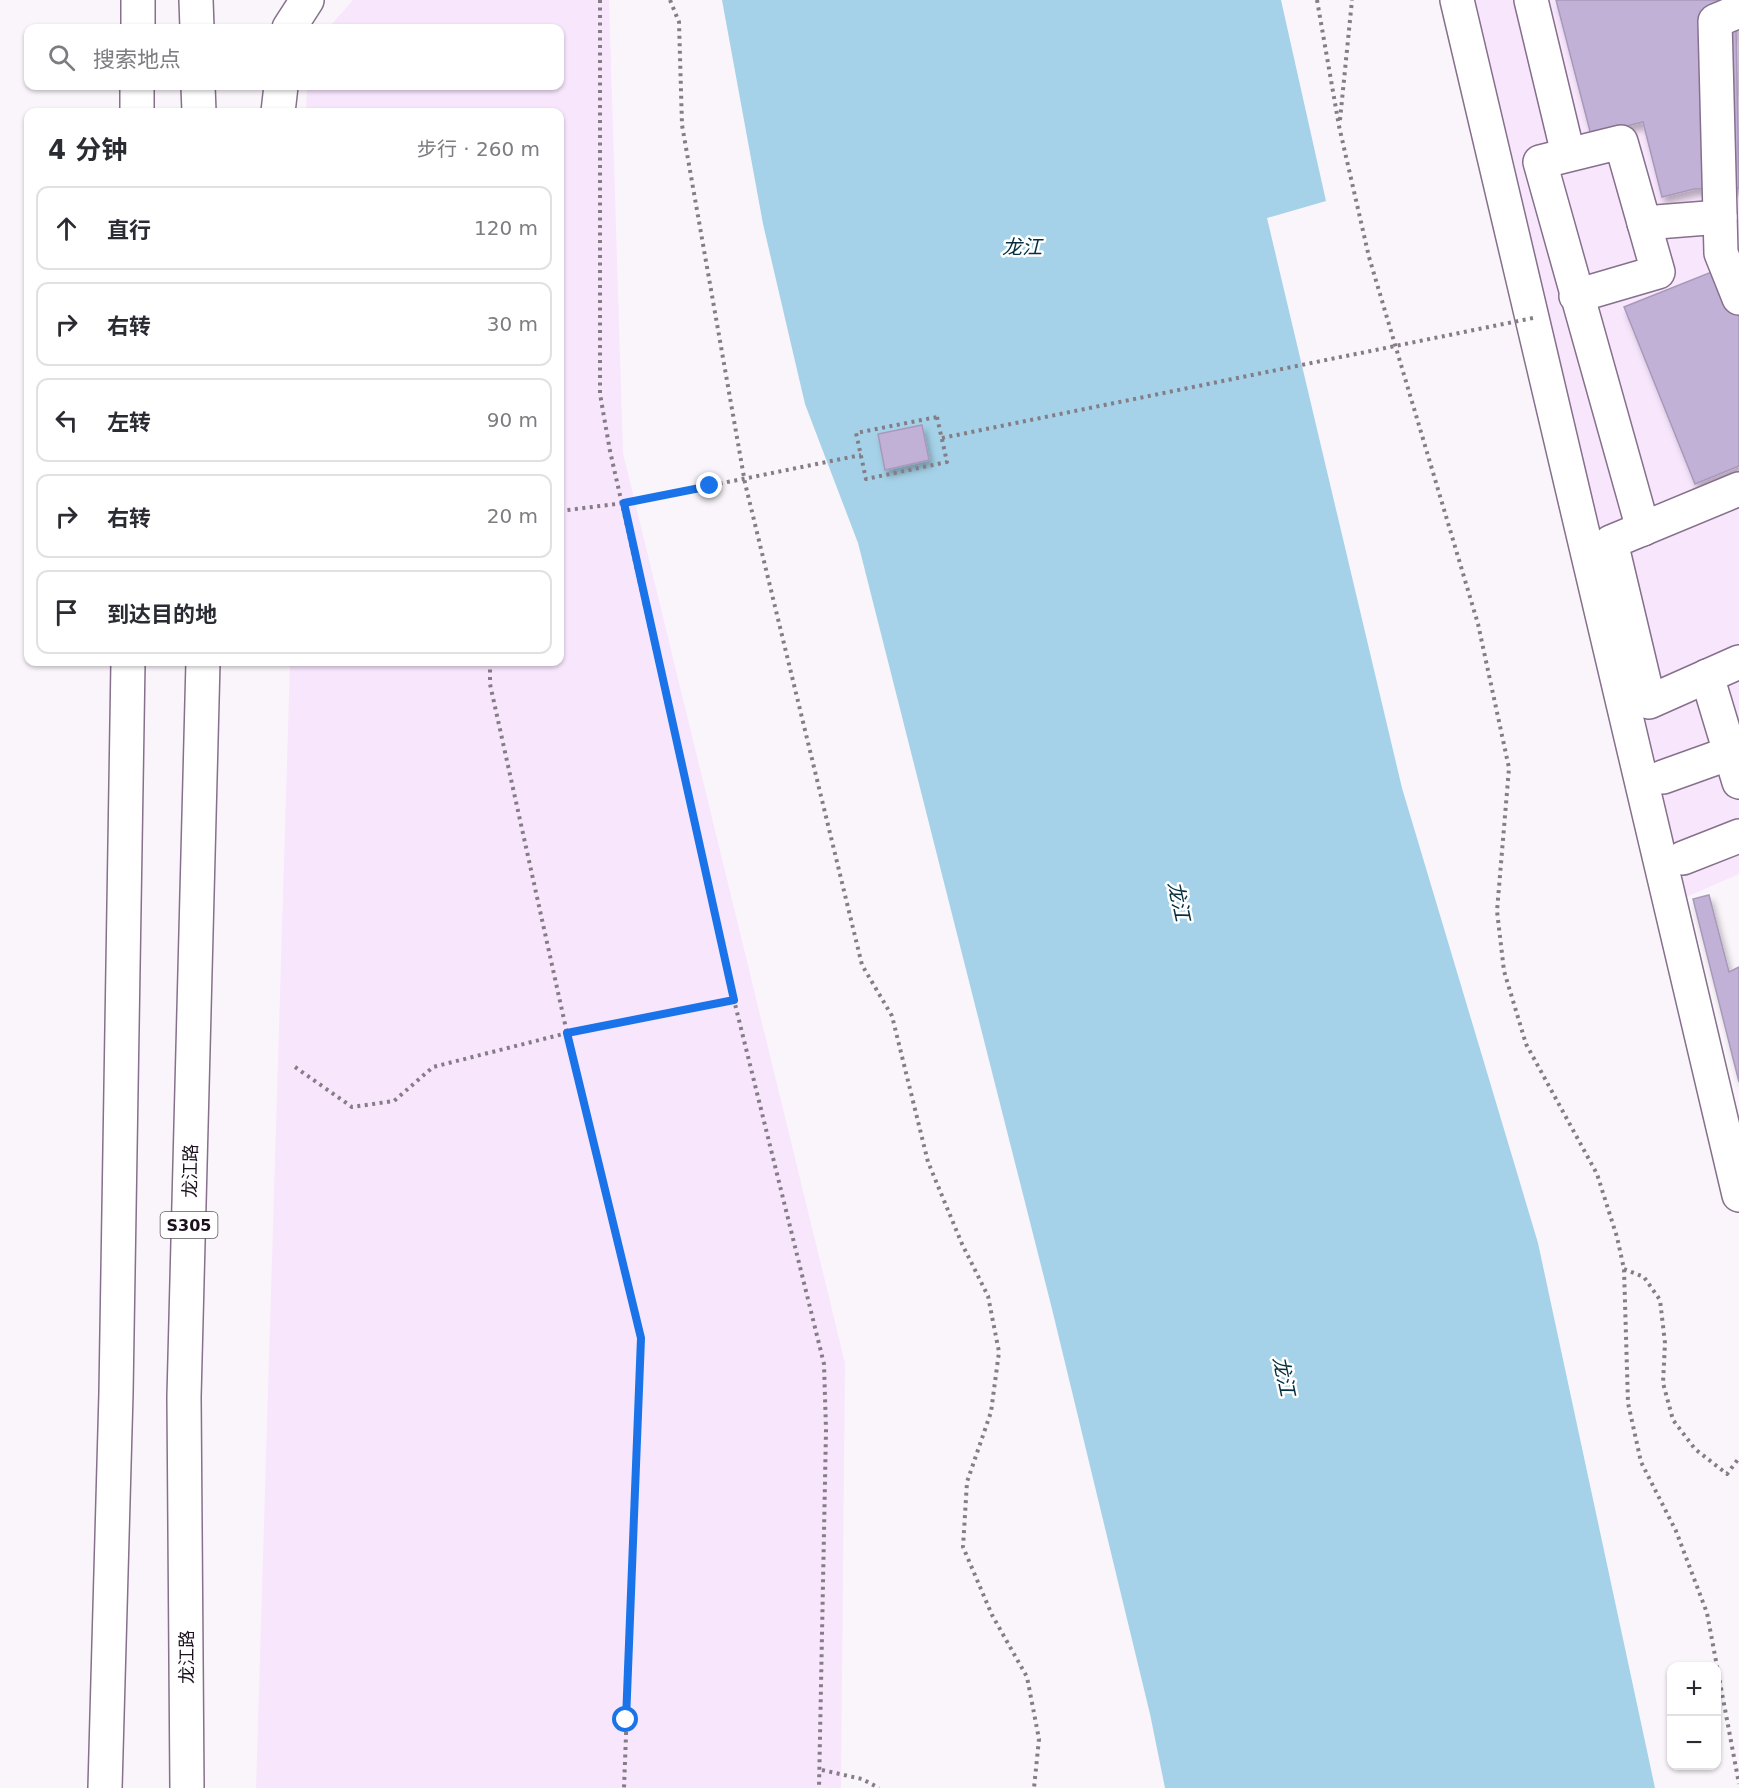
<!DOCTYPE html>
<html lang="zh">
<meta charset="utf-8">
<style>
body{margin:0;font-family:"DejaVu Sans","Noto Sans SC",sans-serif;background:#f2f2f3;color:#2b2b33}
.controls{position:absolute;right:18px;bottom:18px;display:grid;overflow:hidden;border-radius:12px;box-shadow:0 2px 4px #0004}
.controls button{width:54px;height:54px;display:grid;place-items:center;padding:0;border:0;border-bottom:2px solid #e1e1e2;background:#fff;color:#2b2b33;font:30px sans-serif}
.stop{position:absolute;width:18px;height:18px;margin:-14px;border:4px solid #1a73e8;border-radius:50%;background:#fff}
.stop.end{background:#1a73e8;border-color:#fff;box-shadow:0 2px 6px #0008}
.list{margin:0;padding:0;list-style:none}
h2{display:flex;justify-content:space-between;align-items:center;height:78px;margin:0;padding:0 24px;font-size:26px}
h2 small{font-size:20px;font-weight:400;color:#7c7c81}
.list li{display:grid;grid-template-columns:39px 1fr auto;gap:18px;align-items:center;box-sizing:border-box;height:84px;margin:0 12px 12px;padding:0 12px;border:2px solid #e1e1e2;border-radius:12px}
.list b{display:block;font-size:22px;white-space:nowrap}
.list em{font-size:20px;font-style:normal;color:#7c7c81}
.icon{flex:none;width:33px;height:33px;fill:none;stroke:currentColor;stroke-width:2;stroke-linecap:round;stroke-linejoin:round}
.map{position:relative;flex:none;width:1739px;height:1788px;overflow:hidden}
.search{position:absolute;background:#fff;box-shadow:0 2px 4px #0004;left:24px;top:24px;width:540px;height:66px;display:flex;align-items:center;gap:15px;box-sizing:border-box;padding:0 21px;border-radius:12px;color:#7c7c81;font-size:22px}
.panel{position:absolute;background:#fff;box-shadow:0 2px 4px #0004;left:24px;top:108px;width:540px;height:558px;border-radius:12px}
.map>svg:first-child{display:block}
.built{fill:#f8e6fd}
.water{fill:#a5d2e8}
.building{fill:#c2b1d6;stroke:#a899ba;stroke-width:1.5;filter:url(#shadow)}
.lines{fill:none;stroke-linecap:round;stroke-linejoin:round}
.minor-casing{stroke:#86708c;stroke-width:36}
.major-casing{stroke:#86708c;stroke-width:36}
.path{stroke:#847d86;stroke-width:4;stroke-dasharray:3 4.5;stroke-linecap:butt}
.minor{stroke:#fff;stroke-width:33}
.major{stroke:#fff;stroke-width:33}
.path-bridge{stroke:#847d86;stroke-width:4;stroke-dasharray:3 4.5;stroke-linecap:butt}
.route{stroke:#1a73e8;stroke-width:8}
.labels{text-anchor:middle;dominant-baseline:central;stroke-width:5;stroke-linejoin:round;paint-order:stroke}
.shield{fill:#fff;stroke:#5f5961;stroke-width:1.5}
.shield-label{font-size:16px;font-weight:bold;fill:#1b121d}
.street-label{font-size:18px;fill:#1b121d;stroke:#fff}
.water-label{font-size:20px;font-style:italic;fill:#042d3d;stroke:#fff}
</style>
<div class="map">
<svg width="1739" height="1788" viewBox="0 0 1739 1788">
<defs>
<filter id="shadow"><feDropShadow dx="3.5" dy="6" stdDeviation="3" flood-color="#0004"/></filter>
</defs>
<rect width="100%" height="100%" fill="#faf5fb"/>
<g class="built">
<polygon points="353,0 609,0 623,453 845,1363 841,1788 256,1788 290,662 560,662 560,112 306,112 307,86 560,86 560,28 328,28"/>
<polygon points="1469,0 1739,0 1739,874 1684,898"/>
</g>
<polygon class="water" points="722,0 1281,0 1326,201 1267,218 1402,788 1538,1243 1655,1788 1165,1788 1150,1714 1052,1309 858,543 805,404 763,224"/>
<g class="building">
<polygon points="1556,0 1739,0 1736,28 1739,188 1694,189 1662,197 1643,122 1591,135"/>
<polygon points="1739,261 1739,466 1695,484 1624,307"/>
<polygon points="922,425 929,460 885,470 878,434"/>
<polygon points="1709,895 1729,972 1739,967 1739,1082 1693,899"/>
</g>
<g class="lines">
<g class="minor-casing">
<g id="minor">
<polyline points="1457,0 1739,1195"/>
<polyline points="1531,0 1568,154"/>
<polyline points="1739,11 1715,21 1721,253 1739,298"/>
<polyline points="289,28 307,0"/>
<polyline points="278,112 281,86"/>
<polyline points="1644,223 1720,217"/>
<polyline points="1576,296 1658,272 1621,142 1540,162 1643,529"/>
<polyline points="1739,489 1611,542 1649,702 1739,662"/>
<polyline points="1707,676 1739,782"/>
<polyline points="1663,777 1730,753"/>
<polyline points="1683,858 1739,836"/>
</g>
</g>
<g class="major-casing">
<g id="major">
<polyline points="196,0 197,28"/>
<polyline points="138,28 138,0"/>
<polyline points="198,86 199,112"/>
<polyline points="137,112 137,86"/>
<polyline points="105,1788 116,1393 128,662"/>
<polyline points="187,1788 184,1397 203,662"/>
</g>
</g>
<g class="path">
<polyline points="600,0 600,394 610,451 734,1000 824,1364 826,1430 819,1788"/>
<polyline points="670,0 679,22 682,125 745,483 862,965 892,1016 928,1162 962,1244 988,1296 999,1352 991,1412 967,1482 963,1547 992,1615 1027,1677 1039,1739 1034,1788"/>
<polyline points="1317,0 1339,126 1369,257 1478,624 1509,768 1497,911 1504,971 1526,1044 1597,1174 1617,1237 1624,1269 1628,1403 1641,1462 1676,1531 1707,1613 1739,1784"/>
<polyline points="1340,120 1352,0"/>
<polygon points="937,417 947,462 866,479 856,433"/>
<polyline points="560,511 624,503"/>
<polyline points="490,662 490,684 567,1033 641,1338 624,1788"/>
<polyline points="295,1067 352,1107 394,1101 433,1067 567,1033 734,1000"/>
<polyline points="1624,1269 1644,1277 1660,1300 1665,1343 1663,1383 1673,1420 1695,1449 1727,1474 1739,1458"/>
<polyline points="822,1770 862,1779 879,1788"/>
</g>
<use href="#minor" class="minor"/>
<use href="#major" class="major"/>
<g class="path-bridge">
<polyline points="942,438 1533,318"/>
<polyline points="624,503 861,455"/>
</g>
</g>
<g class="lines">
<polyline class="route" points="626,1720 641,1338 567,1033 734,1000 624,503 710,486"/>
</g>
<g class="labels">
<rect class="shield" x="160.5" y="1212" width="57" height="26" rx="4.5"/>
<g class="shield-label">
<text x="189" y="1225">S305</text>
</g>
<g class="street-label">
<text transform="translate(190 1171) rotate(-89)">龙江路</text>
<text transform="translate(186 1657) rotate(-90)">龙江路</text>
</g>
<g class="water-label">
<text x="1022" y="247">龙江</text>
<text transform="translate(1179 901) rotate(78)">龙江</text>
<text transform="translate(1284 1376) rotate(78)">龙江</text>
</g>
</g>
</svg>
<div class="controls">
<button>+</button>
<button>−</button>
</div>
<div class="stop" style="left:626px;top:1720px"></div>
<div class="stop end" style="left:710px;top:486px"></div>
<div class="search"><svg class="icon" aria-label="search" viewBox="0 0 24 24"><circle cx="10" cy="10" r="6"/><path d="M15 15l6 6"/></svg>搜索地点</div>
<section class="panel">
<h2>4 分钟<small>步行 · 260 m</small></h2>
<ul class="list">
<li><svg class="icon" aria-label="ahead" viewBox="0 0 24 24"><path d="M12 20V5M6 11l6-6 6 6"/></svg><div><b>直行</b></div><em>120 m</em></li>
<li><svg class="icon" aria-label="right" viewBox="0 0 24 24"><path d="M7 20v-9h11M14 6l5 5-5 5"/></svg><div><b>右转</b></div><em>30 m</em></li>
<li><svg class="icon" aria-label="left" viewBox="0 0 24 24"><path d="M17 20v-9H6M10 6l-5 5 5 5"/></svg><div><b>左转</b></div><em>90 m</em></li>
<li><svg class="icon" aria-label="right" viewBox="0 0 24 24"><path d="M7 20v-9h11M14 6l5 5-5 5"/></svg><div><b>右转</b></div><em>20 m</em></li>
<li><svg class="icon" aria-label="arrive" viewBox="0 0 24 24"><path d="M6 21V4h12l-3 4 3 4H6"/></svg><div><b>到达目的地</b></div></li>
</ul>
</section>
</div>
